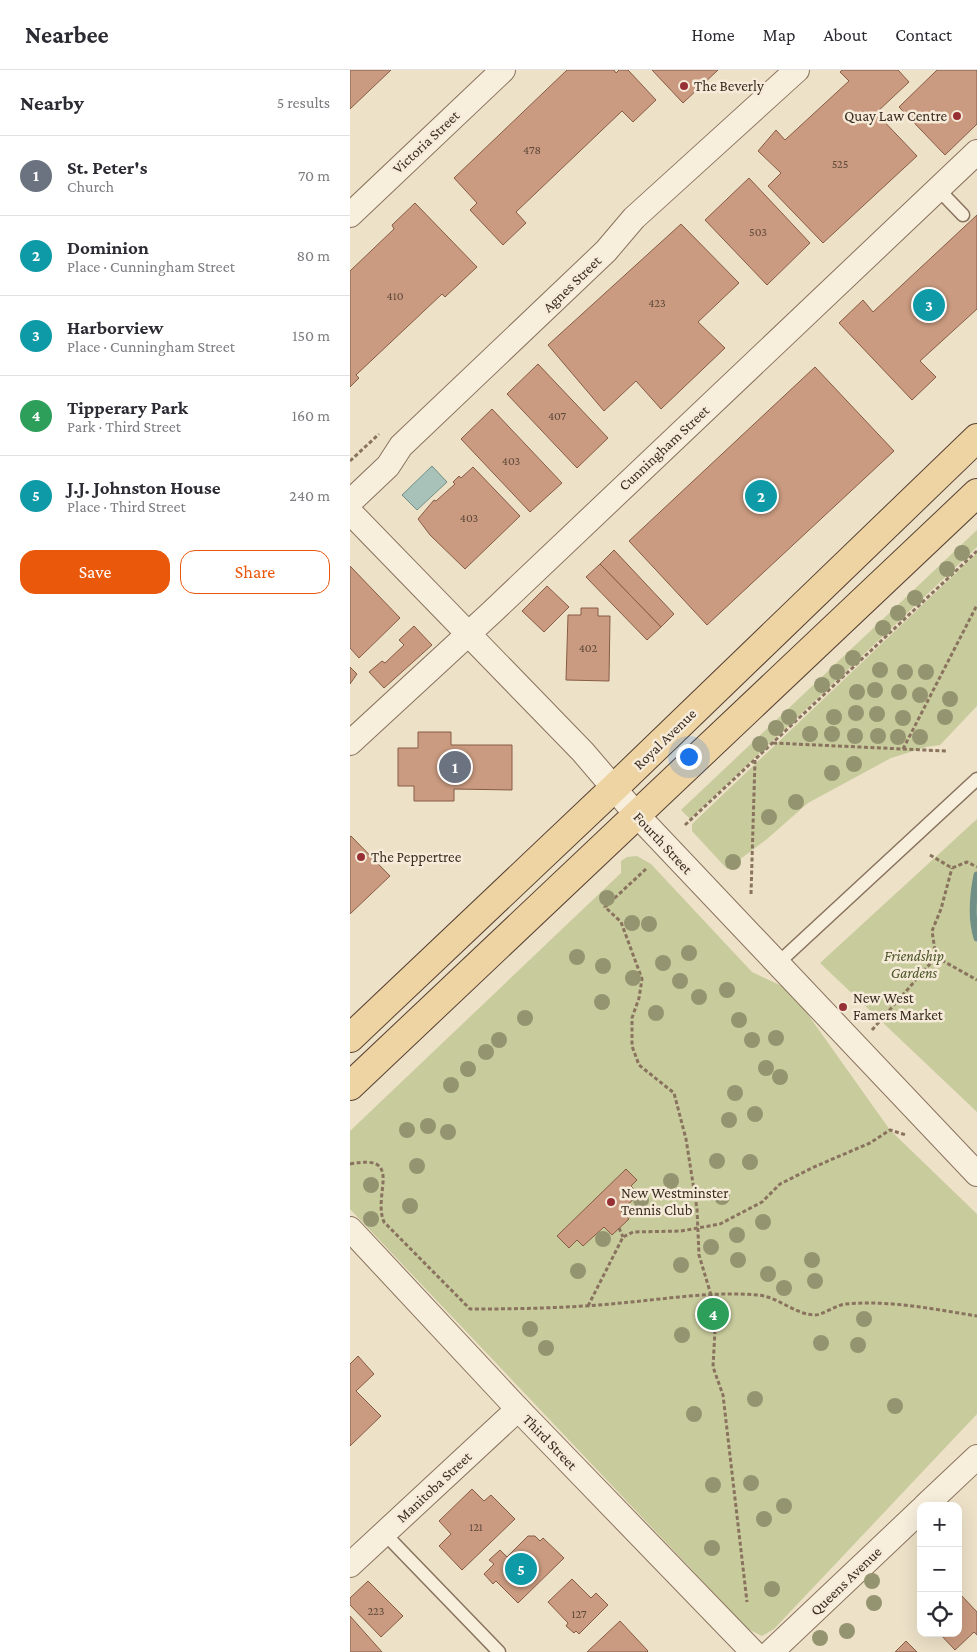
<!DOCTYPE html>
<meta charset="utf-8">
<style>
body{margin:0;font-family:"Crimson Pro",serif;background:#f7f7f7;color:#2b2b33}
.controls{position:absolute;right:15px;bottom:15px;display:grid;overflow:hidden;border-radius:10px;box-shadow:0 5px 20px #0002}
.controls button{width:45px;height:45px;display:grid;place-items:center;padding:0;border:0;border-bottom:1px solid #e1e1e2;background:#fff;color:#2b2b33;font:25px sans-serif}
.you{position:absolute;left:338px;top:686px;width:18px;height:18px;margin:-12px;border:4px solid #fff;border-radius:50%;background:#1a73e8;box-shadow:0 0 0 8px #1a73e833}
.badge{display:grid;place-items:center;width:32px;height:32px;border-radius:50%;background:#ea580c;color:#fff;font-size:16px;font-weight:700}
.pin{position:absolute;translate:-50% -50%;border:2px solid #fff;box-shadow:0 1px 5px #0006}
.list{margin:0;padding:0;list-style:none}
h2{display:flex;justify-content:space-between;align-items:center;height:65px;margin:0;padding:0 20px;font-size:21px}
h2 small{font-size:16px;font-weight:400;color:#7c7c81}
.list li{display:grid;grid-template-columns:32px 1fr auto;gap:15px;align-items:center;box-sizing:border-box;height:80px;padding:0 20px;border-top:1px solid #e1e1e2}
.list b{display:block;font-size:19px;white-space:nowrap}
.list p{margin:0;font-size:16px;white-space:nowrap;color:#7c7c81}
.list em{font-size:16px;font-style:normal;color:#7c7c81}
.actions{display:flex;gap:10px;padding:15px 20px}
.actions a{flex:1;padding:11px 0;border:1px solid #ea580c;border-radius:15px;text-align:center;font-size:18px;color:#ea580c}
.actions .main{background:#ea580c;color:#fff}
.icon{flex:none;width:28px;height:28px;fill:none;stroke:currentColor;stroke-width:2;stroke-linecap:round;stroke-linejoin:round}
.map{position:relative;flex:none;width:627px;height:1582px;overflow:hidden}
header{display:flex;align-items:center;gap:30px;box-sizing:border-box;height:70px;padding:0 25px;background:#fff;border-bottom:1px solid #e1e1e2}
header strong{font-size:24px}
nav{display:flex;gap:28px;margin-inline-start:auto;font-size:18px}
main{display:flex}
aside{flex:1;background:#fff}
.map>svg:first-child{display:block}
.green{fill:#c8cb9c}
.water{fill:#a9c2b9;stroke:#709087}
.lines{fill:none;stroke-linecap:round;stroke-linejoin:round}
.stream{stroke:#709087;stroke-width:7}
.building{fill:#ca9b80;stroke:#875c44}
.service-casing{stroke:#89735e;stroke-width:15}
.minor-casing{stroke:#89735e;stroke-width:26}
.primary-casing{stroke:#574132;stroke-width:30}
.path{stroke:#89735e;stroke-width:3;stroke-dasharray:4 2.5;stroke-linecap:butt}
.service{stroke:#f8eedc;stroke-width:12}
.minor{stroke:#f8eedc;stroke-width:24}
.primary{stroke:#eed3a3;stroke-width:28}
.tree{fill:#949570}
.poi-dot{fill:#963035;stroke:#f5ebd8;stroke-width:2}
.labels{text-anchor:middle;dominant-baseline:central;stroke-width:5;stroke-linejoin:round;paint-order:stroke}
.number-label{font-size:12px;fill:#5e4839}
.poi-label{font-size:15px;fill:#3a2c21;stroke:#f5ebd8;text-anchor:start}
.street-label{font-size:15px;fill:#3a2c21;stroke:#f5ebd8}
.park-label{font-size:15px;font-style:italic;fill:#4c5628;stroke:#f5ebd8}
</style>
<header>
<strong>Nearbee</strong>
<nav><a>Home</a><a>Map</a><a>About</a><a>Contact</a></nav>
</header>
<main>
<aside>
<h2>Nearby<small>5 results</small></h2>
<ul class="list">
<li><span class="badge" style="background:#6b7280">1</span><div><b>St. Peter's</b><p>Church</p></div><em>70 m</em></li>
<li><span class="badge" style="background:#0f9aa8">2</span><div><b>Dominion</b><p>Place · Cunningham Street</p></div><em>80 m</em></li>
<li><span class="badge" style="background:#0f9aa8">3</span><div><b>Harborview</b><p>Place · Cunningham Street</p></div><em>150 m</em></li>
<li><span class="badge" style="background:#2e9e5b">4</span><div><b>Tipperary Park</b><p>Park · Third Street</p></div><em>160 m</em></li>
<li><span class="badge" style="background:#0f9aa8">5</span><div><b>J.J. Johnston House</b><p>Place · Third Street</p></div><em>240 m</em></li>
</ul>
<div class="actions"><a class="main">Save</a><a>Share</a></div>
</aside>
<div class="map">
<svg width="627" height="1582" viewBox="0 0 627 1582">
<rect width="100%" height="100%" fill="#ede1c8"/>
<g class="green">
<polygon points="627,460 627,477 340,749 331,740"/>
<polygon points="627,483 627,636 590,675 576,677 541,688 458,733 417,769 377,799 342,761 342,754"/>
<polygon points="627,749 627,1042 470,893"/>
<polygon points="287,786 301,794 402,902 434,917 449,932 540,1060 627,1144 627,1344 424,1559 412,1566 398,1559 0,1139 0,1061 271,803 271,791 277,787"/>
</g>
<polygon class="water" points="82,396 97,412 67,440 52,425"/>
<g class="lines">
<path class="stream" d="M627 805C623 825 621 848 627 868"/>
</g>
<g class="building">
<polygon points="0,0 41,0 0,39"/>
<polygon points="217,0 264,0 266,3 269,0 278,0 306,30 283,52 272,41 166,142 176,153 153,175 120,140 127,133 104,108"/>
<polygon points="302,0 368,0 333,33"/>
<polygon points="492,0 548,0 559,12 526,43 567,86 473,173 418,116 431,103 408,81 426,60 435,70 499,11 490,2"/>
<polygon points="587,0 627,0 627,54 595,85 549,37"/>
<polygon points="399,108 460,173 417,215 355,150"/>
<polygon points="65,133 127,197 95,227 92,224 6,305 9,308 0,317 0,201 44,159 42,155"/>
<polygon points="627,145 627,239 570,291 586,307 562,330 489,253 513,230 523,242"/>
<polygon points="331,154 389,213 348,252 375,278 311,339 286,311 254,341 198,275"/>
<polygon points="188,294 258,368 227,398 157,324"/>
<polygon points="465,297 544,381 357,555 279,471"/>
<polygon points="142,339 212,413 180,442 111,369"/>
<polygon points="123,397 170,446 115,499 80,465 68,449 84,430 86,431 105,414 103,412 109,406 111,408"/>
<polygon points="264,480 324,544 311,557 250,494"/>
<polygon points="250,494 311,557 297,570 236,507"/>
<polygon points="0,496 50,548 9,588 0,578"/>
<polygon points="197,516 219,537 194,562 172,541"/>
<polygon points="231,538 248,538 248,546 260,546 259,611 216,610 218,545 231,545"/>
<polygon points="64,556 82,575 34,618 19,602 32,591 35,593 54,575 49,570"/>
<polygon points="0,597 7,604 0,614"/>
<polygon points="68,662 101,662 101,675 162,675 162,720 104,719 104,731 64,731 64,716 48,716 48,678 68,678"/>
<polygon points="1,766 40,806 0,844 0,767"/>
<polygon points="276,1099 287,1110 281,1116 289,1124 271,1141 279,1149 262,1165 254,1157 233,1176 227,1170 219,1178 207,1166"/>
<polygon points="8,1286 24,1304 6,1321 31,1346 0,1376 0,1294"/>
<polygon points="122,1419 134,1431 141,1425 165,1449 112,1500 89,1476 101,1464 89,1451"/>
<polygon points="178,1466 185,1466 190,1471 193,1468 214,1488 168,1533 146,1511 143,1514 134,1504 144,1494 139,1490 150,1480 157,1487"/>
<polygon points="222,1509 241,1528 246,1523 258,1535 229,1564 226,1561 224,1563 216,1556 218,1553 198,1532"/>
<polygon points="18,1511 53,1546 31,1567 0,1535 0,1528"/>
<polygon points="610,1524 627,1542 627,1565 624,1562 605,1580 589,1563 608,1563"/>
<polygon points="0,1546 32,1582 0,1582"/>
<polygon points="270,1551 298,1581 297,1582 237,1582"/>
<polygon points="556,1571 567,1582 545,1582"/>
</g>
<g class="lines">
<g class="service-casing">
<g id="service">
<polyline points="588,119 613,145"/>
<polyline points="427,894 627,709"/>
<polyline points="34,1463 149,1582"/>
</g>
</g>
<g class="minor-casing">
<g id="minor">
<polyline points="0,145 153,0"/>
<polyline points="0,432 38,396 51,376 256,181 284,148 447,0"/>
<polyline points="0,442 233,682 286,744 627,1104"/>
<polyline points="0,673 141,543 627,82"/>
<polyline points="0,1159 168,1339 403,1582"/>
<polyline points="575,1436 627,1387"/>
<polyline points="0,1495 168,1339"/>
<polyline points="421,1582 571,1440"/>
</g>
</g>
<g class="primary-casing">
<g id="primary">
<polyline points="0,968 264,718 627,368"/>
<polyline points="0,1016 627,423"/>
</g>
</g>
<g class="path">
<polyline points="0,391 29,364"/>
<polyline points="423,673 596,681"/>
<polyline points="553,679 627,535"/>
<polyline points="335,755 627,481"/>
<polyline points="580,785 602,798 617,792 627,797"/>
<polyline points="296,799 255,837 271,852 292,909 289,928 282,948 282,976 289,995 324,1023 336,1069 347,1139 349,1185 361,1225 365,1260 363,1297 373,1325 397,1532"/>
<polyline points="401,824 405,690"/>
<polyline points="586,887 627,910"/>
<polyline points="522,960 586,887 582,861 591,839 602,798"/>
<path d="M0 1094C55 1083 22 1124 34 1152L120 1239C171 1239 221 1238 271 1233 316 1229 363 1221 407 1225 427 1226 444 1244 464 1245 474 1245 485 1235 496 1234 540 1230 583 1239 627 1246"/>
<polyline points="269,1158 273,1167"/>
<polyline points="238,1236 273,1167 283,1162 331,1161 370,1154 412,1132 430,1114 464,1097 520,1073 540,1060 556,1065"/>
</g>
<use href="#service" class="service"/>
<use href="#minor" class="minor"/>
<use href="#primary" class="primary"/>
</g>
<g class="tree">
<circle cx="612" cy="483" r="8"/>
<circle cx="597" cy="499" r="8"/>
<circle cx="565" cy="528" r="8"/>
<circle cx="548" cy="543" r="8"/>
<circle cx="533" cy="558" r="8"/>
<circle cx="503" cy="588" r="8"/>
<circle cx="530" cy="600" r="8"/>
<circle cx="487" cy="602" r="8"/>
<circle cx="555" cy="602" r="8"/>
<circle cx="576" cy="602" r="8"/>
<circle cx="472" cy="615" r="8"/>
<circle cx="525" cy="620" r="8"/>
<circle cx="507" cy="622" r="8"/>
<circle cx="549" cy="622" r="8"/>
<circle cx="570" cy="625" r="8"/>
<circle cx="600" cy="629" r="8"/>
<circle cx="506" cy="643" r="8"/>
<circle cx="527" cy="644" r="8"/>
<circle cx="439" cy="647" r="8"/>
<circle cx="484" cy="647" r="8"/>
<circle cx="595" cy="647" r="8"/>
<circle cx="553" cy="648" r="8"/>
<circle cx="426" cy="658" r="8"/>
<circle cx="460" cy="664" r="8"/>
<circle cx="482" cy="664" r="8"/>
<circle cx="505" cy="666" r="8"/>
<circle cx="528" cy="666" r="8"/>
<circle cx="548" cy="667" r="8"/>
<circle cx="570" cy="667" r="8"/>
<circle cx="410" cy="674" r="8"/>
<circle cx="504" cy="694" r="8"/>
<circle cx="482" cy="703" r="8"/>
<circle cx="446" cy="732" r="8"/>
<circle cx="419" cy="747" r="8"/>
<circle cx="383" cy="792" r="8"/>
<circle cx="257" cy="828" r="8"/>
<circle cx="282" cy="853" r="8"/>
<circle cx="299" cy="854" r="8"/>
<circle cx="339" cy="883" r="8"/>
<circle cx="227" cy="887" r="8"/>
<circle cx="313" cy="893" r="8"/>
<circle cx="253" cy="896" r="8"/>
<circle cx="283" cy="908" r="8"/>
<circle cx="330" cy="911" r="8"/>
<circle cx="377" cy="920" r="8"/>
<circle cx="349" cy="927" r="8"/>
<circle cx="252" cy="932" r="8"/>
<circle cx="306" cy="943" r="8"/>
<circle cx="175" cy="948" r="8"/>
<circle cx="389" cy="950" r="8"/>
<circle cx="426" cy="968" r="8"/>
<circle cx="149" cy="970" r="8"/>
<circle cx="402" cy="970" r="8"/>
<circle cx="136" cy="982" r="8"/>
<circle cx="416" cy="998" r="8"/>
<circle cx="118" cy="999" r="8"/>
<circle cx="430" cy="1007" r="8"/>
<circle cx="101" cy="1015" r="8"/>
<circle cx="385" cy="1023" r="8"/>
<circle cx="405" cy="1044" r="8"/>
<circle cx="379" cy="1050" r="8"/>
<circle cx="78" cy="1056" r="8"/>
<circle cx="57" cy="1060" r="8"/>
<circle cx="98" cy="1062" r="8"/>
<circle cx="367" cy="1091" r="8"/>
<circle cx="400" cy="1092" r="8"/>
<circle cx="67" cy="1096" r="8"/>
<circle cx="321" cy="1111" r="8"/>
<circle cx="21" cy="1115" r="8"/>
<circle cx="372" cy="1127" r="8"/>
<circle cx="291" cy="1130" r="8"/>
<circle cx="60" cy="1136" r="8"/>
<circle cx="21" cy="1149" r="8"/>
<circle cx="413" cy="1152" r="8"/>
<circle cx="387" cy="1165" r="8"/>
<circle cx="253" cy="1169" r="8"/>
<circle cx="361" cy="1177" r="8"/>
<circle cx="388" cy="1190" r="8"/>
<circle cx="462" cy="1190" r="8"/>
<circle cx="331" cy="1195" r="8"/>
<circle cx="228" cy="1201" r="8"/>
<circle cx="418" cy="1204" r="8"/>
<circle cx="465" cy="1211" r="8"/>
<circle cx="434" cy="1218" r="8"/>
<circle cx="514" cy="1249" r="8"/>
<circle cx="180" cy="1259" r="8"/>
<circle cx="332" cy="1265" r="8"/>
<circle cx="471" cy="1273" r="8"/>
<circle cx="508" cy="1275" r="8"/>
<circle cx="196" cy="1278" r="8"/>
<circle cx="405" cy="1329" r="8"/>
<circle cx="545" cy="1336" r="8"/>
<circle cx="344" cy="1344" r="8"/>
<circle cx="401" cy="1413" r="8"/>
<circle cx="363" cy="1415" r="8"/>
<circle cx="434" cy="1436" r="8"/>
<circle cx="414" cy="1449" r="8"/>
<circle cx="362" cy="1478" r="8"/>
<circle cx="522" cy="1511" r="8"/>
<circle cx="422" cy="1519" r="8"/>
<circle cx="524" cy="1533" r="8"/>
<circle cx="497" cy="1561" r="8"/>
<circle cx="470" cy="1568" r="8"/>
</g>
<g class="poi-dot">
<circle cx="334" cy="16" r="5"/>
<circle cx="607" cy="46" r="5"/>
<circle cx="11" cy="787" r="5"/>
<circle cx="493" cy="937" r="5"/>
<circle cx="261" cy="1132" r="5"/>
</g>
<g class="labels">
<g class="number-label">
<text x="182" y="80">478</text>
<text x="490" y="94">525</text>
<text x="408" y="162">503</text>
<text x="45" y="226">410</text>
<text x="307" y="233">423</text>
<text x="207" y="346">407</text>
<text x="161" y="391">403</text>
<text x="119" y="448">403</text>
<text x="238" y="578">402</text>
<text x="126" y="1457">121</text>
<text x="26" y="1541">223</text>
<text x="229" y="1544">127</text>
</g>
<g class="poi-label">
<text x="344" y="16">The Beverly</text>
<text x="597" y="46" text-anchor="end">Quay Law Centre</text>
<text x="21" y="787">The Peppertree</text>
<text x="503" y="928">New West<tspan x="503" dy="17">Famers Market</tspan></text>
<text x="271" y="1123">New Westminster<tspan x="271" dy="17">Tennis Club</tspan></text>
</g>
<g class="street-label">
<text transform="translate(76 72) rotate(-43)">Victoria Street</text>
<text transform="translate(222 214) rotate(-44)">Agnes Street</text>
<text transform="translate(314 378) rotate(-43)">Cunningham Street</text>
<text transform="translate(315 669) rotate(-44)">Royal Avenue</text>
<text transform="translate(313 773) rotate(47)">Fourth Street</text>
<text transform="translate(200 1372) rotate(46)">Third Street</text>
<text transform="translate(84 1417) rotate(-43)">Manitoba Street</text>
<text transform="translate(496 1511) rotate(-44)">Queens Avenue</text>
</g>
<g class="park-label">
<text x="564" y="886">Friendship<tspan x="564" dy="17">Gardens</tspan></text>
</g>
</g>
</svg>
<div class="controls">
<button>+</button>
<button>−</button>
<button><svg class="icon" aria-label="locate" viewBox="0 0 24 24"><circle cx="12" cy="12" r="6"/><path d="M12 2v4M12 18v4M2 12h4M18 12h4"/></svg></button>
</div>
<div class="you"></div>
<div class="pin badge" style="left:105px;top:697px;background:#6b7280">1</div>
<div class="pin badge" style="left:411px;top:426px;background:#0f9aa8">2</div>
<div class="pin badge" style="left:579px;top:235px;background:#0f9aa8">3</div>
<div class="pin badge" style="left:363px;top:1244px;background:#2e9e5b">4</div>
<div class="pin badge" style="left:171px;top:1499px;background:#0f9aa8">5</div>
</div>
</main>
